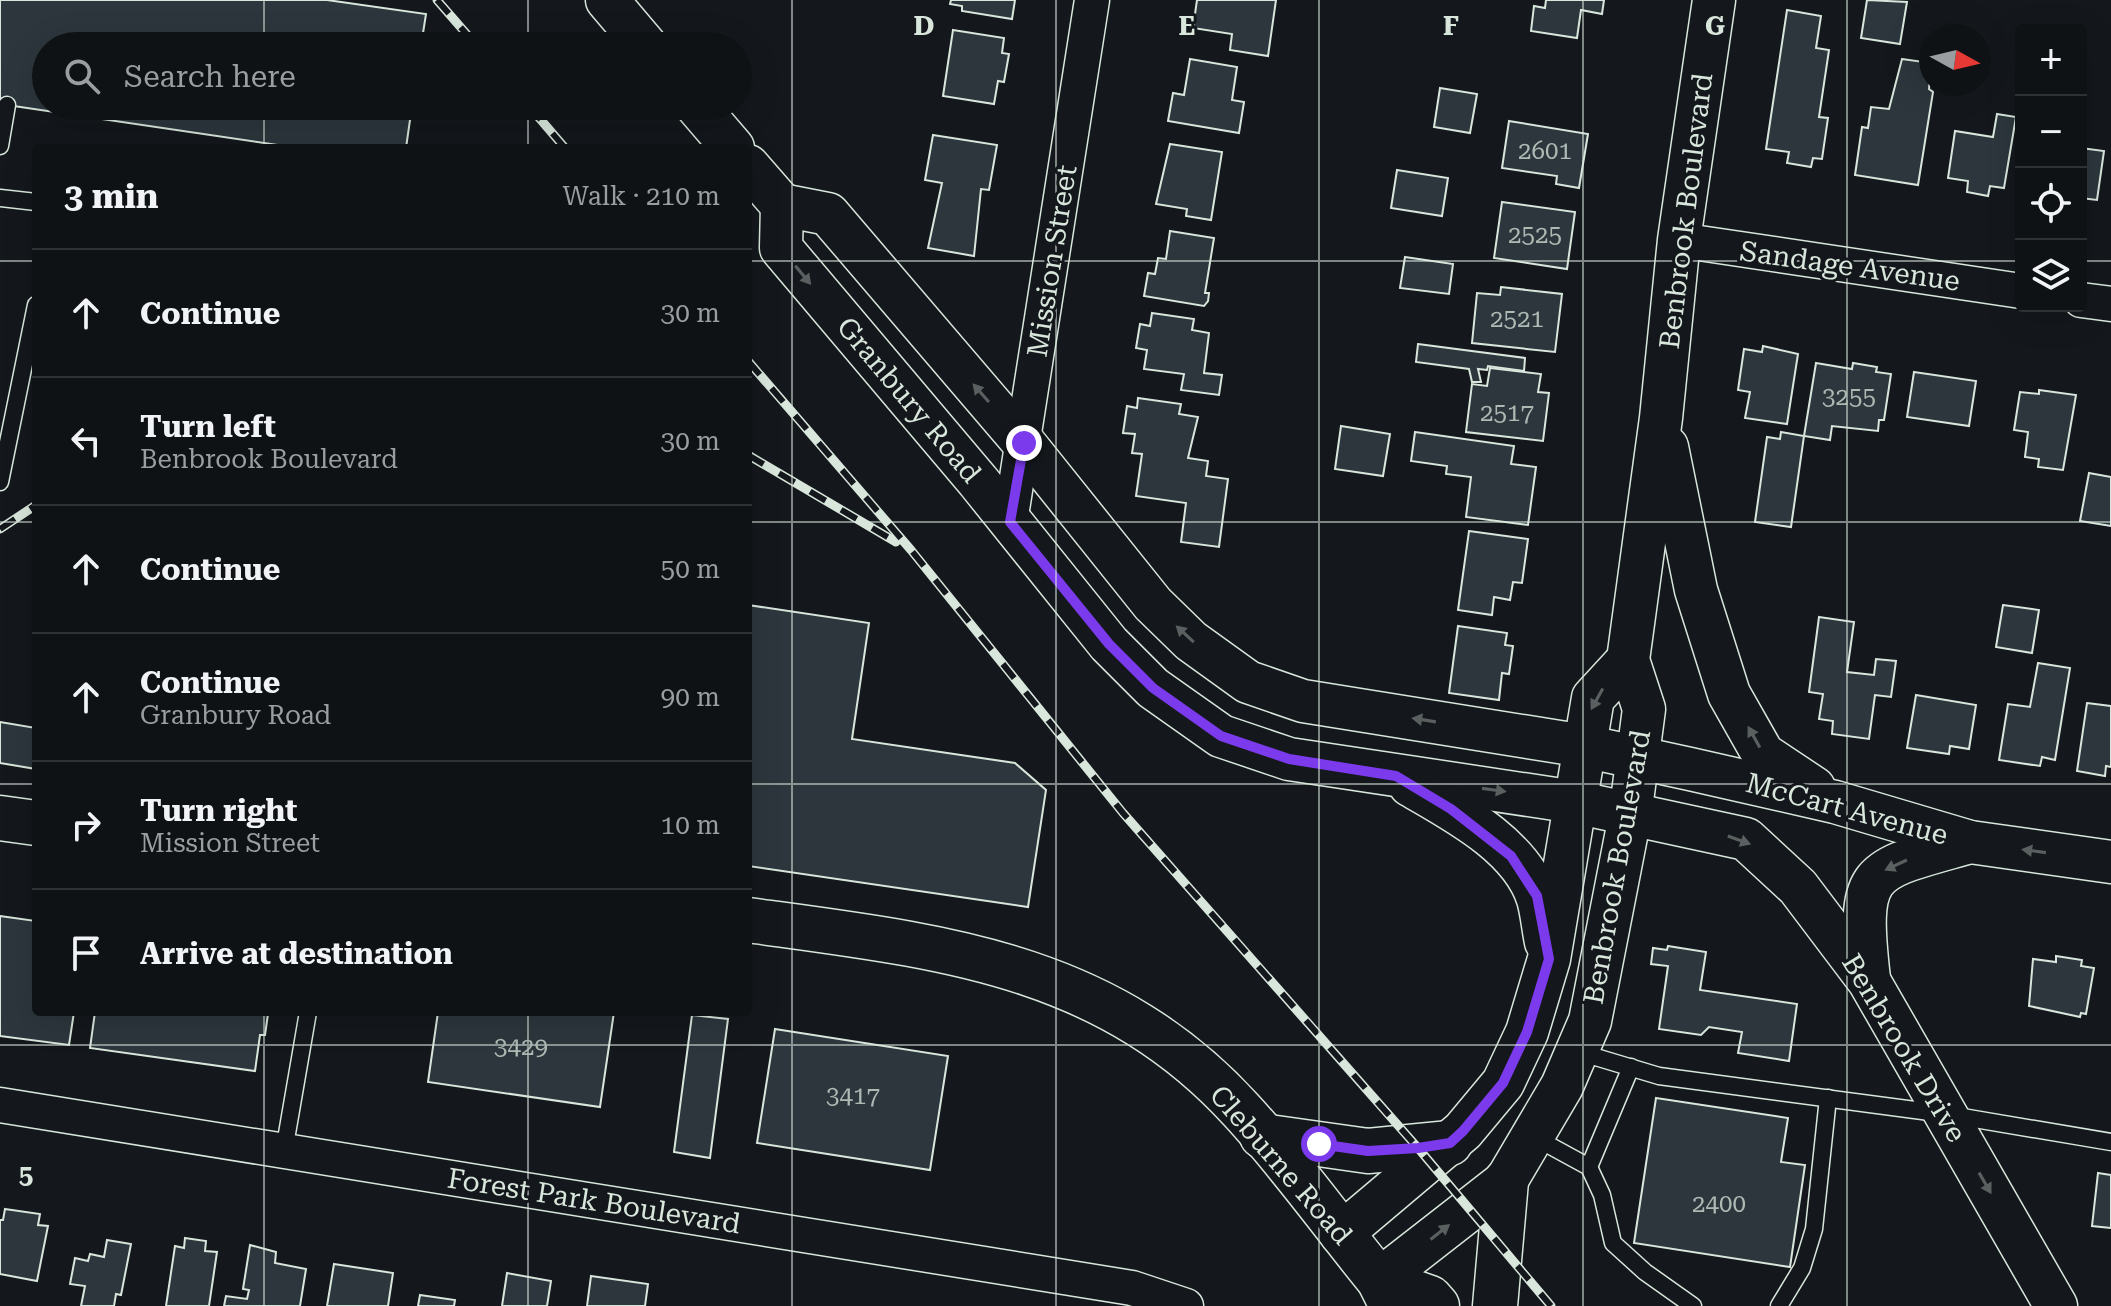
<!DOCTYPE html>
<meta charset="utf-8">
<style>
body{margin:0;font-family:"Roboto Serif",serif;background:#1d2022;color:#f1f3f6}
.controls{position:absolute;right:24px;top:24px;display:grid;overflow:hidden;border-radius:8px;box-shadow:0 8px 32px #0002}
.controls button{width:72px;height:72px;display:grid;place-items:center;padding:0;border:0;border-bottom:2px solid #2f3234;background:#0f1215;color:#f1f3f6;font:40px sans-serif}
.compass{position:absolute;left:1919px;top:24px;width:72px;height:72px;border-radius:50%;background:#0f1215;box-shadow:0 8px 32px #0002;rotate:98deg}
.stop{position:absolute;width:24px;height:24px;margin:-18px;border:6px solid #7c3aed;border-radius:50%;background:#fff}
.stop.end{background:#7c3aed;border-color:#fff;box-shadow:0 2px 8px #0008}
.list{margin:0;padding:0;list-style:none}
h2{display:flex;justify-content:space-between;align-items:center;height:104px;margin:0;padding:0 32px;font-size:34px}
h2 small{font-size:26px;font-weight:400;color:#9b9ea0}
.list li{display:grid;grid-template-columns:52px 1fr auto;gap:24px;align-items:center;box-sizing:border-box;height:128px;padding:0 32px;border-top:2px solid #2f3234}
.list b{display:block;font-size:30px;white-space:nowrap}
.list p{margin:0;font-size:26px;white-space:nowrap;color:#9b9ea0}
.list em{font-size:26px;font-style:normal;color:#9b9ea0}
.icon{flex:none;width:44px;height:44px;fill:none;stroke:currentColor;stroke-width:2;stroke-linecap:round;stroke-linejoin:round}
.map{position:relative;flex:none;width:2111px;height:1306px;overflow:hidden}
.search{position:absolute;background:#0f1215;box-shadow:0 8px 32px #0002;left:32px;top:32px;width:720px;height:88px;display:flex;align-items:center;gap:20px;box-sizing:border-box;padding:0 28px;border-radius:44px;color:#9b9ea0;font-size:30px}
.panel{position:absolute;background:#0f1215;box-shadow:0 8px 32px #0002;left:32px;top:144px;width:720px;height:872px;border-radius:8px}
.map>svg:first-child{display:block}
.building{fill:#2c363c;stroke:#d8e6dc;stroke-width:2}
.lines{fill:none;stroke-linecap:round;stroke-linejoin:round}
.service-casing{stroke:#d8e6dc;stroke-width:19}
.minor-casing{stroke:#d8e6dc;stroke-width:37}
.tertiary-casing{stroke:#d8e6dc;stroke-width:45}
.secondary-casing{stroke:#d8e6dc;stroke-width:47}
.service{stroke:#14181c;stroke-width:16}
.minor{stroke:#14181c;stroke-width:34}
.tertiary{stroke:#14181c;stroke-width:42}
.secondary{stroke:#14181c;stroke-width:44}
.rail-casing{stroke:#d8e6dc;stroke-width:9}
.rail{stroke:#14181c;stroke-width:6;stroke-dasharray:18;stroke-linecap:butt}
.oneway{fill:#59605f}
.route{stroke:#7c3aed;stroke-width:10}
.grid{fill:none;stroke:#d8e6dc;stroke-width:2;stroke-opacity:0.55}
.labels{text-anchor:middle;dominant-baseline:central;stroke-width:6;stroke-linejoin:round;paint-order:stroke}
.number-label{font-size:24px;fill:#adbab4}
.street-label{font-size:28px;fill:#d8e6dc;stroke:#14181c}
.grid-label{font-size:26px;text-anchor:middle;font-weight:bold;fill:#d8e6dc;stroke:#14181c;stroke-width:6;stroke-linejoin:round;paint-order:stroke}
</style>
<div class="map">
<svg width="2111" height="1306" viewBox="0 0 2111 1306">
<rect width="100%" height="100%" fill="#14181c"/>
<g class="building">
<polygon points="0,0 327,0 426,14 421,46 46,46 46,106 412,106 406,148 298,148 0,104"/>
<polygon points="951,0 1015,0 1012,19 962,11 962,6 950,4"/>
<polygon points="1197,0 1276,0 1268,56 1230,50 1232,34 1193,28"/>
<polygon points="1546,0 1604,0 1602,14 1581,10 1577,38 1531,31 1534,6 1545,8"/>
<polygon points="1867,0 1907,2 1900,44 1861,38"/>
<polygon points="1787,10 1821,16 1816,48 1829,50 1819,117 1828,118 1822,159 1813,158 1811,167 1787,163 1789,152 1766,149"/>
<polygon points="953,30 1004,38 1002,53 1009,54 1004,82 998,81 994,104 943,96"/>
<polygon points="1190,59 1237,67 1232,100 1244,102 1239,133 1168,121 1173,93 1184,95"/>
<polygon points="1902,59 1931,63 1929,89 1933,92 1918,185 1855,175 1862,127 1868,128 1871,107 1889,109"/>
<polygon points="1440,88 1477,94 1470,133 1434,127"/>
<polygon points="1997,114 2016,117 2004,188 1990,186 1988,196 1967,192 1968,181 1948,178 1955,131 1993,137"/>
<polygon points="1509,121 1588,134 1579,188 1556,184 1557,176 1502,168"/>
<polygon points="933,135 997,145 989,190 981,189 974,256 928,248 942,183 925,180"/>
<polygon points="1170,144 1222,152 1211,220 1186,216 1187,209 1156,204"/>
<polygon points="2081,148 2104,151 2097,200 2081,198"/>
<polygon points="1397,170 1448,178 1442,216 1391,208"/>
<polygon points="1502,202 1575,212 1567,269 1494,258"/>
<polygon points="1170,231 1214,238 1205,293 1209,293 1208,301 1204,306 1144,296 1148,273 1155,274 1158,258 1166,259"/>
<polygon points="1405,257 1453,264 1449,294 1400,288"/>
<polygon points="1501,287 1562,294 1555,352 1472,343 1477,293 1500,295"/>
<polygon points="1152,313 1194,319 1192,330 1209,333 1204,373 1222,375 1219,395 1181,390 1184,374 1144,369 1147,350 1136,348 1140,324 1150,326"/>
<polygon points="1418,344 1525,358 1524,371 1488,366 1487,370 1478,369 1481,382 1472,382 1469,369 1416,362"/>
<polygon points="1763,346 1798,354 1787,424 1745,418 1750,392 1738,390 1744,349 1762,352"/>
<polygon points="1816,363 1852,369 1853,363 1877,367 1876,372 1891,374 1884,420 1879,420 1878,431 1832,426 1830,440 1804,436"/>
<polygon points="1490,368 1541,374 1538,392 1549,393 1543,441 1466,432 1472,384 1487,386"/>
<polygon points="1914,372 1976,381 1969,426 1907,417"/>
<polygon points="2039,390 2076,395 2063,470 2038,467 2039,459 2025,457 2028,432 2014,430 2020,392 2039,394"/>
<polygon points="1138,398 1181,404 1179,414 1198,417 1188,458 1208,461 1206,476 1228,479 1219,547 1181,542 1186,503 1136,496 1142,454 1132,453 1135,434 1123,433 1127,406 1137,408"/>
<polygon points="1341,426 1390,434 1383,476 1335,469"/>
<polygon points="1415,432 1514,446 1511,464 1536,467 1528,525 1466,517 1471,477 1446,474 1447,466 1411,461"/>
<polygon points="1781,432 1804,436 1791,527 1755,522 1767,437 1780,439"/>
<polygon points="2089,473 2111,477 2111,526 2080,521"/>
<polygon points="1469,531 1528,539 1522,583 1513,582 1510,600 1494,597 1492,615 1458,610"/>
<polygon points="748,605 869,623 852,739 1015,763 1046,790 1028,907 748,866"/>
<polygon points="2003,605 2039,610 2032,653 1996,647"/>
<polygon points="1819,617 1854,622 1847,672 1874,675 1876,659 1896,661 1891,697 1875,695 1869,739 1832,734 1833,721 1819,719 1823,694 1809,692"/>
<polygon points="1458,626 1507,633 1505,645 1513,646 1509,674 1502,673 1499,700 1449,693"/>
<polygon points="2038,663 2070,668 2055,760 2042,757 2040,766 1999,760 2008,704 2030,707"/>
<polygon points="1916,695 1976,705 1969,749 1950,746 1949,754 1907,748"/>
<polygon points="2087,703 2111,706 2111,767 2106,766 2105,776 2077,771"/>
<polygon points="0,722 36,728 36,769 0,763"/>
<polygon points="0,916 36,921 36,1012 74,1012 69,1045 0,1036"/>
<polygon points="1668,946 1706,952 1700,990 1797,1004 1789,1061 1738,1053 1742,1032 1709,1027 1701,1035 1659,1029 1668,966 1651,964 1653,948 1667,950"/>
<polygon points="2056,956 2082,960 2081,966 2094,968 2086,1014 2081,1013 2080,1017 2029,1006 2033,959 2056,962"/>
<polygon points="95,1012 264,1012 268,1014 265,1035 260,1035 255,1071 90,1048"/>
<polygon points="438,1012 614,1012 600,1107 428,1082"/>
<polygon points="692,1015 728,1019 710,1158 674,1152"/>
<polygon points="775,1029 948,1056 930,1170 757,1143"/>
<polygon points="1656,1098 1788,1118 1781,1162 1805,1165 1790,1267 1634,1243"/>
<polygon points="2098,1173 2111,1175 2111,1228 2092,1226"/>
<polygon points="5,1209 40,1214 38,1225 48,1226 37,1281 0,1274 0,1220 3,1220"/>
<polygon points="185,1238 206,1241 205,1251 217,1252 209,1306 166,1306 175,1246 184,1248"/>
<polygon points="107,1240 131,1244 121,1295 116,1294 114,1306 81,1306 85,1286 70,1284 75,1258 88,1261 90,1254 104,1257"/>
<polygon points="250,1245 276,1252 275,1263 306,1269 300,1306 224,1306 226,1296 247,1299 249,1290 243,1289"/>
<polygon points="334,1264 393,1273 388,1306 327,1306"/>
<polygon points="507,1273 551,1281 547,1306 502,1306"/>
<polygon points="591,1276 648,1284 645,1306 587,1306"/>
<polygon points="420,1295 455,1300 454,1306 418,1306"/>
</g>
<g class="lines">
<g class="service-casing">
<g id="service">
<polyline points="0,146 7,105"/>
<polyline points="0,198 36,202"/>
<polyline points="0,482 36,305"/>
<polyline points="1579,1052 1659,1076 1945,1114 2111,1142"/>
<polyline points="1534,1137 1589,1167 1602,1195 1613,1243 1645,1272 1693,1306"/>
<polyline points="284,1151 308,1012"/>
<polyline points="1589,1167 1631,1067"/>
<polyline points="1779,1306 1802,1268 1814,1229 1828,1098"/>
</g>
</g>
<g class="minor-casing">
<g id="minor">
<polyline points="1679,240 2021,291"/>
<polyline points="2081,300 2111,304"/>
<polyline points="1010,522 1092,0"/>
<polyline points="0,1105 1132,1288 1186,1306"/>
</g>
</g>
<g class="tertiary-casing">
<g id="tertiary">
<polyline points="607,0 646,46"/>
<polyline points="697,106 733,148"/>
<polyline points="748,166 782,205 828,214 1024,443 1153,604 1191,641 1248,682 1303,701 1584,746 1690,769 1835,802 1970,842 2111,862"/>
<polyline points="782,205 781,248 978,481 1109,644 1153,688 1221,736 1289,759 1575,802 1746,839 1798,887 1869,981 2056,1306"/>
<polyline points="1667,447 1696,590 1729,694 1763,754 1814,788"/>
<path d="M1410 785C1455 811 1522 846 1538 899 1542 913 1543 928 1546 942"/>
<path d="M1869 979C1856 866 1868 871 1970 842"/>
<polyline points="1341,1234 1463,1131 1503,1083 1527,1032 1549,959 1593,698 1628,660"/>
<polyline points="1379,1280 1506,1181 1562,1086 1590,1021 1630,816 1644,709 1628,660 1661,418 1679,240 1714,0"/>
</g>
</g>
<g class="secondary-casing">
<g id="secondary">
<polyline points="0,818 36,823"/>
<path d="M748 920C936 946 1105 961 1241 1110 1290 1163 1333 1224 1379 1280L1392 1306"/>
<polyline points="1262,1136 1368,1151 1450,1143"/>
<polyline points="1379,1280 1430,1298 1437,1306"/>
<polyline points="1495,1306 1506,1181"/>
</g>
</g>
<use href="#service" class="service"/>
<use href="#minor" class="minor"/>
<use href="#tertiary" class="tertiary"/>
<use href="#secondary" class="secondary"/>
<g class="rail-casing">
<g id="rail">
<polyline points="437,0 477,46"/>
<polyline points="529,106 565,148"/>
<polyline points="748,361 911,550 1123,813 1418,1148 1551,1306"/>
<polyline points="748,455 896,542"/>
<polyline points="0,529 36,505"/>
</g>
</g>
<use href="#rail" class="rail"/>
</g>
<defs><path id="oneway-solid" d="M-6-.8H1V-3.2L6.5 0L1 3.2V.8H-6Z" transform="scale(2)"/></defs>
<g class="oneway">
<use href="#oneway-solid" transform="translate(803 275) rotate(50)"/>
<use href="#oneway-solid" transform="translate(981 393) rotate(-131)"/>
<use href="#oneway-solid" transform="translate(1185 634) rotate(-137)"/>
<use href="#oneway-solid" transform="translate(1597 699) rotate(119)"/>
<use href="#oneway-solid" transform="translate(1424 720) rotate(-171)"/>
<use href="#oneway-solid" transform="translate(1754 737) rotate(-119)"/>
<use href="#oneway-solid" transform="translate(1494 790) rotate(8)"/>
<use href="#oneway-solid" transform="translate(1739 840) rotate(20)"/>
<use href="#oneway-solid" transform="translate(2034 851) rotate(-172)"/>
<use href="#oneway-solid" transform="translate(1896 865) rotate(155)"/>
<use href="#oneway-solid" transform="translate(1985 1183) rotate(60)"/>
<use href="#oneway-solid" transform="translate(1440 1232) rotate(-38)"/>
</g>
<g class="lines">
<polyline class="route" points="1024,443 1010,522 1109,644 1153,688 1221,736 1289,759 1396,776 1451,809 1511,856 1537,896 1549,959 1527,1032 1503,1083 1463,1131 1450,1143 1418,1148 1368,1151 1319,1144"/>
</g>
<path class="grid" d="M264 0V46M528 0V46M792 0V1306M1056 0V1306M1319 0V1306M1583 0V1306M1847 0V1306M264 106V148M528 106V148M0 261H36M748 261H2021M2081 261H2111M0 522H36M748 522H2111M0 784H36M748 784H2111M264 1012V1306M528 1012V1306M0 1045H2111"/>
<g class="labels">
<g class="number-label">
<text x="1545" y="151">2601</text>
<text x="1535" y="235">2525</text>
<text x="1517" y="319">2521</text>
<text x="1849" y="397">3255</text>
<text x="1507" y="413">2517</text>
<text x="521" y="1047">3429</text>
<text x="853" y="1096">3417</text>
<text x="1719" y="1204">2400</text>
</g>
<g class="street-label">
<text transform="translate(1686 211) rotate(-83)">Benbrook Boulevard</text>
<text transform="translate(1052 261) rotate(-81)">Mission Street</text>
<text transform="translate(1850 266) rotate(8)">Sandage Avenue</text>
<text transform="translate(909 400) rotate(50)">Granbury Road</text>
<text transform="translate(1847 809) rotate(15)">McCart Avenue</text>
<text transform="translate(1617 867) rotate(-80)">Benbrook Boulevard</text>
<text transform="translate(1904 1048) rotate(59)">Benbrook Drive</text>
<text transform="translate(1281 1165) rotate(49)">Cleburne Road</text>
<text transform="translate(594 1201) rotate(9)">Forest Park Boulevard</text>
</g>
</g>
<g class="grid-label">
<text x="924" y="35">D</text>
<text x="1187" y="35">E</text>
<text x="1451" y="35">F</text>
<text x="1715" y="35">G</text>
<text x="26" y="1184">5</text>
</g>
</svg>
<div class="controls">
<button>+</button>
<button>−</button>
<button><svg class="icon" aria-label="locate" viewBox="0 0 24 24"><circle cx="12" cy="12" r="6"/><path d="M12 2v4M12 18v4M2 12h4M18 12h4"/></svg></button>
<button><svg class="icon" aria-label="layers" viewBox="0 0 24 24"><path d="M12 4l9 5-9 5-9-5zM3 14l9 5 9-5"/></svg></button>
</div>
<svg class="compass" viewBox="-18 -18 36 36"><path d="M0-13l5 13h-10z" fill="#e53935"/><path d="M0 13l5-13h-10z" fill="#9b9ea0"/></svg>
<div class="stop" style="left:1319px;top:1144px"></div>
<div class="stop end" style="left:1024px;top:443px"></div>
<div class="search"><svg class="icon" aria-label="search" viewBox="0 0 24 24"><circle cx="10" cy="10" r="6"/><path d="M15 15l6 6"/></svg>Search here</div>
<section class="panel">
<h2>3 min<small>Walk · 210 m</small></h2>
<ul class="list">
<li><svg class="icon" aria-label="ahead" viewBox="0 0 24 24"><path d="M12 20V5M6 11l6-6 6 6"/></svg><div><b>Continue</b></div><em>30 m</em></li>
<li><svg class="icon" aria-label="left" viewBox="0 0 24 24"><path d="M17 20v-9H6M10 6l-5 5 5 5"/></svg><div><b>Turn left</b><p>Benbrook Boulevard</p></div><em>30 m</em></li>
<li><svg class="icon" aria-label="ahead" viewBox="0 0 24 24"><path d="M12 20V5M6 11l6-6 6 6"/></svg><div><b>Continue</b></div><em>50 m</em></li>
<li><svg class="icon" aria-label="ahead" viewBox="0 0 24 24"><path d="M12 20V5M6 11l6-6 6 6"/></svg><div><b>Continue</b><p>Granbury Road</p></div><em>90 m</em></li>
<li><svg class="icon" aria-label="right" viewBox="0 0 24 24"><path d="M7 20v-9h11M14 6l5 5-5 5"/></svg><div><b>Turn right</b><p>Mission Street</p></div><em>10 m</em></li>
<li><svg class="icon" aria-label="arrive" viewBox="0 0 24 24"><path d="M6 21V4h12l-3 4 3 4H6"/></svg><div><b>Arrive at destination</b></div></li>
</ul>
</section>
</div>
